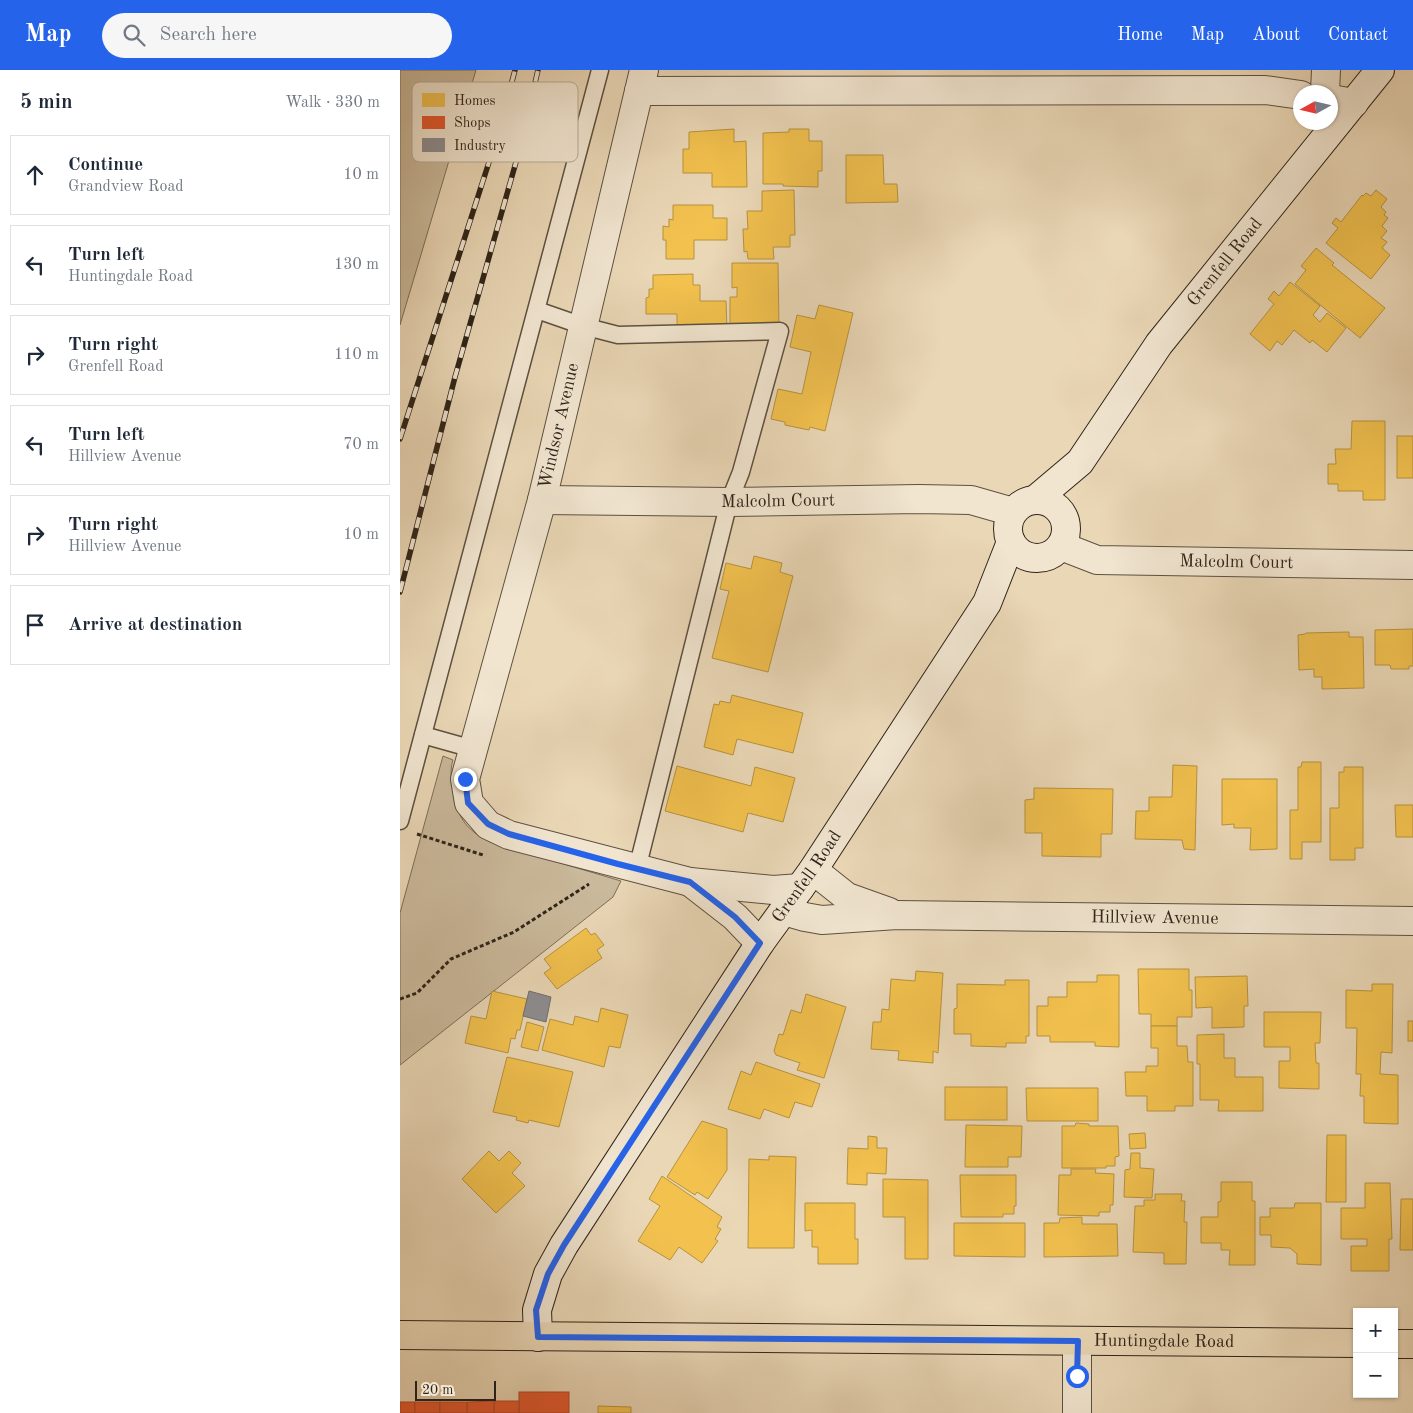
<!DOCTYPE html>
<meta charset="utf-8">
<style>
body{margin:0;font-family:"Old Standard TT",serif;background:#f6f6f7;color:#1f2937}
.controls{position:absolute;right:15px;bottom:15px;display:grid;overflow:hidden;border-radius:0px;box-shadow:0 1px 4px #0004}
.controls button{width:45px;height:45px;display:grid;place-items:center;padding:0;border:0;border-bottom:1px solid #e0e1e3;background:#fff;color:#1f2937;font:25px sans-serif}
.compass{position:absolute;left:893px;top:15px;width:45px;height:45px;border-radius:50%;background:#fff;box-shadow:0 1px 4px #0004;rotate:262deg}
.scale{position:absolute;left:15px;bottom:12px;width:81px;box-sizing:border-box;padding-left:5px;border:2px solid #2e2419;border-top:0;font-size:14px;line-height:18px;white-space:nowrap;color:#2e2419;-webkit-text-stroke:4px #f1e5d0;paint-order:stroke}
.stop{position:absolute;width:15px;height:15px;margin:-11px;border:4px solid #2563eb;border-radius:50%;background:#fff}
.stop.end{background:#2563eb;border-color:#fff;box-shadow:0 1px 5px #0008}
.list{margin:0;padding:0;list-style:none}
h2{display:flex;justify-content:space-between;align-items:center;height:65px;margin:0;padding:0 20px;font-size:21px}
h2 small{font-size:16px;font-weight:400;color:#747a83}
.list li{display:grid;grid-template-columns:32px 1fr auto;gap:15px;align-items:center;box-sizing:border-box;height:80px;margin:0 10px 10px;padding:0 10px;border:1px solid #e0e1e3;border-radius:0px}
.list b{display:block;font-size:19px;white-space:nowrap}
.list p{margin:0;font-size:16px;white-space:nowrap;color:#747a83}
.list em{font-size:16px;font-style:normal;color:#747a83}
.icon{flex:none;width:28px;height:28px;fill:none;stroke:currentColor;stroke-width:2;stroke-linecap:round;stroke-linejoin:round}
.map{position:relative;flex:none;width:1013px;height:1343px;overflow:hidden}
header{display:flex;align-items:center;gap:30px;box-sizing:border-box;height:70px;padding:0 25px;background:#2563eb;color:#fff}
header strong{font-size:24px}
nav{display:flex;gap:28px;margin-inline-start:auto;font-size:18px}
.search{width:350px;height:45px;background:#f6f6f7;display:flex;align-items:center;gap:12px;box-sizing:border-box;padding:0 18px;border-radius:28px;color:#747a83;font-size:19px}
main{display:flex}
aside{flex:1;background:#fff}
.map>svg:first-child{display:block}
.green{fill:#cab99b;stroke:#7c6e5a}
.homes{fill:#f2c14e;stroke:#b7923e}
.shops{fill:#e4572e;stroke:#ad4828}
.industry{fill:#8d8d92;stroke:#706e6e}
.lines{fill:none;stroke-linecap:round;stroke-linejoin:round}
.lane-casing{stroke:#5d5140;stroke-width:19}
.street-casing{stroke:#5d5140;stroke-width:30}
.secondary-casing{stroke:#2e2419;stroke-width:30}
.primary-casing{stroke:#2e2419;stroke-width:30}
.path{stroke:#2e2419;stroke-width:3;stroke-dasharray:4 2.5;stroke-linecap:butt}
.lane{stroke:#f1e5d0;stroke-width:16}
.street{stroke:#f1e5d0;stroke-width:28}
.secondary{stroke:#f1e5d0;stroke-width:28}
.primary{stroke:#ead7b6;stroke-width:28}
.rail-casing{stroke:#2e2419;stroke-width:5.5}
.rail{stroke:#f1e5d0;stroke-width:4;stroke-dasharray:11;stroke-linecap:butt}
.route{stroke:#2563eb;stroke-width:6}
.labels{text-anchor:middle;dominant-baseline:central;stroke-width:5;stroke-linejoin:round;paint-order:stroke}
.street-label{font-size:18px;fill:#2e2419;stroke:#f1e5d0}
.key{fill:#f1e5d0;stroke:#b6ab99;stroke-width:1}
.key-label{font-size:14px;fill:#2e2419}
</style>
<header>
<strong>Map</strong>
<div class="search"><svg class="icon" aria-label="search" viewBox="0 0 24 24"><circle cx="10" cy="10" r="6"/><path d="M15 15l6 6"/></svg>Search here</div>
<nav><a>Home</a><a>Map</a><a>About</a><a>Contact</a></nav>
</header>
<main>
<aside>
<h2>5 min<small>Walk · 330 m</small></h2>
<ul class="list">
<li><svg class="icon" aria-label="ahead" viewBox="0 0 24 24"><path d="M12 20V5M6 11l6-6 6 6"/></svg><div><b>Continue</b><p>Grandview Road</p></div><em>10 m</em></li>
<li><svg class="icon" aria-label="left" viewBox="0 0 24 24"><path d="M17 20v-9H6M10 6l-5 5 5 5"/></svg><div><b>Turn left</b><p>Huntingdale Road</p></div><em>130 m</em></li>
<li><svg class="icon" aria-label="right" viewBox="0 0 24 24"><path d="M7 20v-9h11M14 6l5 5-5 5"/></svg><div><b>Turn right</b><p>Grenfell Road</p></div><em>110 m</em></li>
<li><svg class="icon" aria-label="left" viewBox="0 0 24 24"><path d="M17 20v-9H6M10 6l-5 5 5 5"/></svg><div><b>Turn left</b><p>Hillview Avenue</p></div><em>70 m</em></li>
<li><svg class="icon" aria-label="right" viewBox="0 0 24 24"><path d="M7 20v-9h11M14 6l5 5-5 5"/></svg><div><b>Turn right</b><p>Hillview Avenue</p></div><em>10 m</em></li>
<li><svg class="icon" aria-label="arrive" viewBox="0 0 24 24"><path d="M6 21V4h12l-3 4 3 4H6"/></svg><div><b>Arrive at destination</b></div></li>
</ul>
</aside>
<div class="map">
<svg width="1013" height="1343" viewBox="0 0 1013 1343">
<rect width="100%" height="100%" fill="#ead7b6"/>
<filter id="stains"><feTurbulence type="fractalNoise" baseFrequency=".004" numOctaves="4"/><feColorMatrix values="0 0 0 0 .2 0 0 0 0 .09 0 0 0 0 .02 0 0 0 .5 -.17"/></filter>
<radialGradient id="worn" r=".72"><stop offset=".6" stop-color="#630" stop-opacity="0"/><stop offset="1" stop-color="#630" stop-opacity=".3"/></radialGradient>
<g class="green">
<polygon points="0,0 76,0 0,255"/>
<path d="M43 686 53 690C50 700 51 707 53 717 57 746 63 758 90 772L221 811 213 827 0 995V843Z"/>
</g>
<g class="homes">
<polygon points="334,59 334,72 346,71 347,117 312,117 312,103 283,103 283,79 289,79 289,62"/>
<polygon points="389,59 409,59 409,71 422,71 422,101 418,101 418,117 383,116 383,114 363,114 363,63 389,62"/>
<polygon points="446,85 483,85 484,114 497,114 498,132 446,133"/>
<polygon points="394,120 395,165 390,165 390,177 373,177 374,189 348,189 347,181 344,182 343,159 348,159 347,141 362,141 362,121"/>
<polygon points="976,120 987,129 981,137 986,142 984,145 988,148 982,156 987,161 981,168 987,172 982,178 990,185 971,209 926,173 938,158 932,153 936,148 941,152 962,125 963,126 966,123 971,126"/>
<polygon points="273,135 313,135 313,148 327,148 327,170 294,170 294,189 266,189 266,170 263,170 263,156 269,157 269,149 273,150"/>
<polygon points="916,178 934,193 932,195 985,238 960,268 895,214 906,200 901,196"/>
<polygon points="332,193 378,193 379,258 330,259 330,227 337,227 337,217 332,218"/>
<polygon points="293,204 293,215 300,215 300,231 326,231 327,260 277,261 277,244 246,244 246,228 249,227 249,219 253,219 253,205"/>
<polygon points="890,212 920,236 913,245 920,252 927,243 946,258 927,282 912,270 910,273 894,260 882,275 877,271 870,281 850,264 874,234 868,229 874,221 879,226"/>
<polygon points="419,235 453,243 425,361 410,357 409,360 385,355 385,352 371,349 378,319 402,324 411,282 390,277 397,245 415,249"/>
<polygon points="952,351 985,351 985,430 963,430 963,421 938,421 938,414 928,414 928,394 936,394 935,379 951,379"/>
<rect x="997" y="366" width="16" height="42"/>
<polygon points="354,486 382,493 380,502 393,506 368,602 312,588 329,521 320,519 326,493 351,499"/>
<polygon points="1013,559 1013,596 1009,596 1009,599 991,599 990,595 975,595 975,560"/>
<polygon points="949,562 949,567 963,567 964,618 922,619 922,607 914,607 914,599 899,600 898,565 905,564 906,563"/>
<polygon points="332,625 403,643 393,683 337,669 333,685 304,677 314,634 319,635 320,631 330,633"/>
<polygon points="902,692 921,692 921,772 902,772 902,789 890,789 890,740 898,740 898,697 901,697"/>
<polygon points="773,695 797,696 795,780 784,779 782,770 735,769 736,741 749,741 749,727 772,727"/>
<polygon points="277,696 351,716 355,697 395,708 383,752 348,743 343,762 265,741"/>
<polygon points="944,697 963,697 963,778 955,778 955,790 930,790 930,738 939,738 939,702 944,702"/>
<polygon points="822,709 877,709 877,779 850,780 851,758 834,758 834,754 822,755"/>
<polygon points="634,718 713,719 712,764 701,764 701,787 642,786 642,763 625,763 625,730 634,729"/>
<polygon points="995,735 1013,735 1013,767 996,767"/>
<polygon points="186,858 191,865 195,863 204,875 197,880 202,888 157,919 144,903 151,898 144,889"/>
<polygon points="738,899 789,899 789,920 792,920 792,947 777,947 777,956 751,956 751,944 739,944"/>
<polygon points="516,901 543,903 538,983 533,981 533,993 498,990 499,981 471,979 473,952 481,952 482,939 489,940 491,909 515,911"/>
<polygon points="697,905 719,905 719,977 695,976 695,972 650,972 650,966 637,966 637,936 648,936 648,927 667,927 667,912 697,912"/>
<polygon points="847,906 848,936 844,936 844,957 812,958 812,937 796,938 795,907"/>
<polygon points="605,910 629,910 629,966 626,966 626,973 606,973 606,977 571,976 571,964 554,964 554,939 557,938 557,914 605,915"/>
<polygon points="972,914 993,914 992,983 981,982 980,1004 998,1005 998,1054 964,1053 964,1026 960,1026 961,1004 956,1004 957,958 946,958 946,920 972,921"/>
<polygon points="92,921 127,929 120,960 117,960 115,969 111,968 108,983 65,973 71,946 86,949"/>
<polygon points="406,924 446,937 424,1008 397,1000 400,993 376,985 374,981 379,964 383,965 391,940 401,943"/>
<polygon points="201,938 228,945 220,978 209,976 204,997 142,980 150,949 173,955 175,946 198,952"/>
<polygon points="864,942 921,942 920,973 915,973 916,993 919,993 919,1019 879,1018 879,991 890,991 890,977 864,977"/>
<rect x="1008" y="951" width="5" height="20"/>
<polygon points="127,952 144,957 138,981 121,977"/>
<polygon points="751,956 777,956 777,976 787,976 788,992 793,992 793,1036 775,1036 775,1041 747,1041 747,1026 726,1026 725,1002 746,1002 746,996 758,996 758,978 751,978"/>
<polygon points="824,964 824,988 835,988 835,1007 863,1007 863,1041 818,1041 819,1030 800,1030 800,994 797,994 797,965"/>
<polygon points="107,987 173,1002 159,1057 129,1050 128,1053 116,1050 117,1047 93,1042"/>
<polygon points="356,992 420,1014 412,1037 395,1032 389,1048 364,1039 360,1049 328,1039 341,1001 351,1005"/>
<rect x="545" y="1017" width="62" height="33"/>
<polygon points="626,1018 698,1018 698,1051 627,1051"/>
<polygon points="302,1051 327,1059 327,1100 308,1129 297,1122 295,1125 267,1107"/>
<polygon points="676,1053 689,1054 689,1056 718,1056 719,1086 715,1087 715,1096 706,1096 706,1098 662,1098 662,1056 675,1056"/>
<polygon points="566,1055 622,1056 621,1087 608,1087 608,1097 565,1097"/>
<polygon points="745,1063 746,1078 730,1079 729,1064"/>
<polygon points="927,1065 946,1065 946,1132 926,1132"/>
<polygon points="468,1066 477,1067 477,1078 487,1078 486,1104 467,1103 467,1115 447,1114 448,1078 468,1079"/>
<polygon points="89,1081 99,1091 109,1081 121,1093 112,1103 125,1116 96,1143 62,1109"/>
<polygon points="731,1083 740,1083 740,1098 754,1099 752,1128 724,1127 725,1100 730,1099"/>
<polygon points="369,1086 396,1087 394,1178 348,1178 349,1089 369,1090"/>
<polygon points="671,1099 696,1099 695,1103 714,1104 713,1135 710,1135 710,1142 699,1142 699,1146 658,1145 659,1105 671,1105"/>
<polygon points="560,1105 616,1105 616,1136 614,1136 614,1144 603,1144 603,1147 561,1147"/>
<polygon points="262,1106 322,1147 317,1157 321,1159 315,1169 318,1171 302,1193 279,1177 270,1190 238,1171 260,1136 249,1129"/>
<polygon points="483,1109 528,1110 528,1189 505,1189 505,1147 483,1147"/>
<polygon points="821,1112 852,1112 852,1131 855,1131 855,1195 829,1195 830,1180 821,1180 821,1173 801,1173 801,1147 818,1147 818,1132 821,1131"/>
<polygon points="965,1113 990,1113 992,1169 989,1169 989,1201 951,1201 951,1176 967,1176 967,1169 941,1169 941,1138 965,1138"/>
<polygon points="755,1124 782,1124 781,1131 785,1131 784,1152 787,1152 786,1194 764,1194 764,1183 733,1182 735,1136 744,1136 744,1130 755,1130"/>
<polygon points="1001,1129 1013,1129 1013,1180 1000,1180"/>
<polygon points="405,1133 455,1133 455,1169 458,1169 458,1194 418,1194 418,1177 412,1177 412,1160 405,1161"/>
<polygon points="895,1133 921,1133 921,1195 897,1194 897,1184 890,1178 871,1177 871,1165 860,1165 860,1147 870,1147 870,1138 894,1138"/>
<polygon points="682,1147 682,1154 717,1154 718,1186 644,1187 644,1153 659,1153 660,1148"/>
<polygon points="554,1153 625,1153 625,1187 554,1186"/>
<polygon points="198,1336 231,1337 231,1343 198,1343"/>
</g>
<g class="shops">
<rect x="119" y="1322" width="50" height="21"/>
<rect x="94" y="1331" width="25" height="12"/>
<polygon points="94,1331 94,1343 67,1343 67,1332"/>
<rect x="0" y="1332" width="15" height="11"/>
<rect x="15" y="1332" width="25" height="11"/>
<rect x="40" y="1332" width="27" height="11"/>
</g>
<polygon class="industry" points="129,921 151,927 146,952 123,946"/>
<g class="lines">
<g class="lane-casing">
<g id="lane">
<polyline points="137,240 183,256 218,265 380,261 341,402 329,432 237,799"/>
<polyline points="23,665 73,679"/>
<polyline points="0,751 200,0"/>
</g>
</g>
<g class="street-casing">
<g id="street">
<polyline points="244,0 142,430 65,709 69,733 88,755 109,765 290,812 373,820 400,818"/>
<polyline points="239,21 865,20 901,25"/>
<polyline points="925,22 926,0"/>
<polyline points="931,29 954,33"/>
<path id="s1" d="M142 430 329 432 519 429 571 430 613 442"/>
<path id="s2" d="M661 476 697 490 1013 495"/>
<polyline points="413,800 447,827 489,842"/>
<polyline points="290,812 335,847 360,873"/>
<path id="s3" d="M384 841 405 847 422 850 497 845 1013 851"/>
<polyline points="677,1343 677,1271"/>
</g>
</g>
<g class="secondary-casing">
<g id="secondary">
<path id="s4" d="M635 430 680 392 759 274 980 0"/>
<circle cx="637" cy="459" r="29"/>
<path id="s5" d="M138 1267 137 1240 148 1204 164 1175 360 873 413 800 587 533 611 472"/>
</g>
</g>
<g class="primary-casing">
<g id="primary">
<path id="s6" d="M0 1265 957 1273"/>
<polyline points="994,1274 1013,1274"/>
</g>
</g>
<g class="path">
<polyline points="17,764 83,785"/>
<polyline points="0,929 17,923 51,889 114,862 189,814"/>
</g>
<use href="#lane" class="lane"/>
<use href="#street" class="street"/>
<use href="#secondary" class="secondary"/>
<use href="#primary" class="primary"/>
<g class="rail-casing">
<g id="rail">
<polyline points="0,369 99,61 115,0"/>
<polyline points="0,522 55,307 120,78 138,0"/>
</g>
</g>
<use href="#rail" class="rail"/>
</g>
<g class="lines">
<polyline class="route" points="65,709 68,733 88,754 109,764 218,794 290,812 335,847 360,873 164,1175 148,1204 136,1240 138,1267 678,1271 677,1306"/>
</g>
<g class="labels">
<g class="street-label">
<text stroke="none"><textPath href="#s4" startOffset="306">Grenfell Road</textPath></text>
<text transform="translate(159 356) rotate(-77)">Windsor Avenue</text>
<text stroke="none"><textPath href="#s1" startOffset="236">Malcolm Court</textPath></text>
<text stroke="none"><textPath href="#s2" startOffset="178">Malcolm Court</textPath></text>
<text stroke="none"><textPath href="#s5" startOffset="539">Grenfell Road</textPath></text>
<text stroke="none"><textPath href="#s3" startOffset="372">Hillview Avenue</textPath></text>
<text stroke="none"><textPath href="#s6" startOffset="764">Huntingdale Road</textPath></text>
</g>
</g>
<rect x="12" y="12" width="166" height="80" rx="8" class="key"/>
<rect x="22" y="23" width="23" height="14" fill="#f2c14e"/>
<rect x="22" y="46" width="23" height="13" fill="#e4572e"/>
<rect x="22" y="68" width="23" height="14" fill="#8d8d92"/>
<g class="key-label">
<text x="54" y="35">Homes</text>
<text x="54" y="57">Shops</text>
<text x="54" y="80">Industry</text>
</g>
<rect width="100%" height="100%" filter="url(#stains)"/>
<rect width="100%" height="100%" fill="url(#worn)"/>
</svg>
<div class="controls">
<button>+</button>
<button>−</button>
</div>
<svg class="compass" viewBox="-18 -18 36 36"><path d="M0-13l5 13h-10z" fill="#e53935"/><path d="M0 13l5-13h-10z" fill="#747a83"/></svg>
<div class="scale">20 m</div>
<div class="stop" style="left:677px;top:1306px"></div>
<div class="stop end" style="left:65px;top:709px"></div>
</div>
</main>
